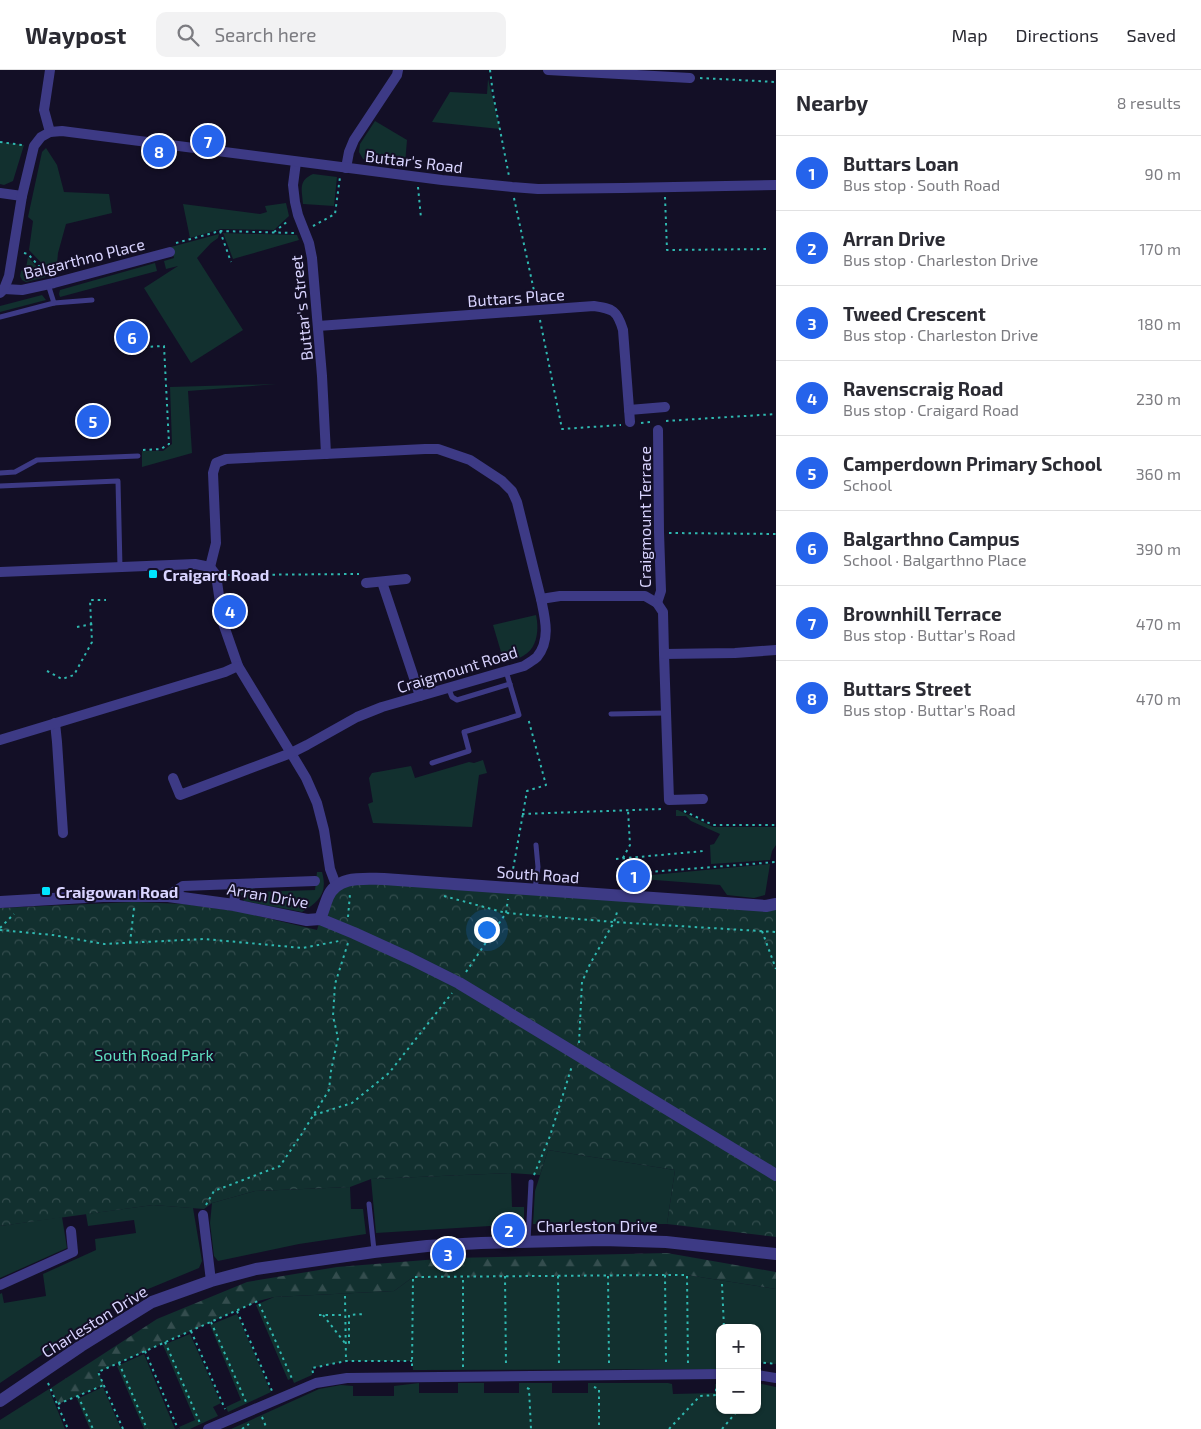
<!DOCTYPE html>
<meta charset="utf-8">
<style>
body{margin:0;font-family:"Exo 2",sans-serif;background:#f2f2f3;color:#2b2b33}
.controls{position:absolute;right:15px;bottom:15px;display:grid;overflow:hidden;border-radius:10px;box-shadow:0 1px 4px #0004}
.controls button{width:45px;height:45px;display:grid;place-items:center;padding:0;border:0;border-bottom:1px solid #e1e1e2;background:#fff;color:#2b2b33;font:25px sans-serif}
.you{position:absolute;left:486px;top:859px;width:18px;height:18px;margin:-12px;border:4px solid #fff;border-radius:50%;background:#1a73e8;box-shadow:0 0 0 8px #1a73e833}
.badge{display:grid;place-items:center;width:32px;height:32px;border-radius:50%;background:#2563eb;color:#fff;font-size:16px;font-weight:700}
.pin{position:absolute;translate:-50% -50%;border:2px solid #fff;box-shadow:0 1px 5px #0006}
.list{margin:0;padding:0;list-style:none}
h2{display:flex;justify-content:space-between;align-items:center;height:65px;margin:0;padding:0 20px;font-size:21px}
h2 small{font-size:16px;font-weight:400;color:#7c7c81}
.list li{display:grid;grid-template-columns:32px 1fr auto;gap:15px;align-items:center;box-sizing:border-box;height:75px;padding:0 20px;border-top:1px solid #e1e1e2}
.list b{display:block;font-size:19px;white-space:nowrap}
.list p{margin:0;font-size:16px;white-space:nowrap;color:#7c7c81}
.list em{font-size:16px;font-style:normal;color:#7c7c81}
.icon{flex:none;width:28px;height:28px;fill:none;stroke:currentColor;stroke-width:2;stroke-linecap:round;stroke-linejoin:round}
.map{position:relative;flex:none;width:776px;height:1359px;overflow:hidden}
header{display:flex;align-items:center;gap:30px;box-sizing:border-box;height:70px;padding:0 25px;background:#fff;border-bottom:1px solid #e1e1e2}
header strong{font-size:24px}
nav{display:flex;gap:28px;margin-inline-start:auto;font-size:18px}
.search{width:350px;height:45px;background:#f2f2f3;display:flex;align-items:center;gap:12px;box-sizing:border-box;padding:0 18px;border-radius:10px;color:#7c7c81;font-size:19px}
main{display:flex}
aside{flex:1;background:#fff}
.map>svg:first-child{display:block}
.green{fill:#12302f}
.forest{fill:url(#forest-firs)}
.park{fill:url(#park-crowns)}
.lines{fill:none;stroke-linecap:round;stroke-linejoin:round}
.path{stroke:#2fb8b0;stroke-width:2;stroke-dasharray:2.5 4;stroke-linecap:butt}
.service{stroke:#3d3a85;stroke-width:5}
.minor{stroke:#3d3a85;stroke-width:10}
.tertiary{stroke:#3d3a85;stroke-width:12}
.poi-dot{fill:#00e5ff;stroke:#130f26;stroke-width:2}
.labels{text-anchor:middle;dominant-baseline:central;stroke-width:4;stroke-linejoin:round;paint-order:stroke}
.street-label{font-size:16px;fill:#d9d4ff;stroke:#130f26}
.poi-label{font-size:16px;font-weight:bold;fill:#d9d4ff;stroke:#130f26;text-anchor:start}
.park-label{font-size:16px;fill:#5fe0c0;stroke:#130f26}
</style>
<header>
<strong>Waypost</strong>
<div class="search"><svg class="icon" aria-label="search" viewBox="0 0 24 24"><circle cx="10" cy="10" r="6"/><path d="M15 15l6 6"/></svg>Search here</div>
<nav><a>Map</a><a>Directions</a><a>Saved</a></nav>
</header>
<main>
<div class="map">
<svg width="776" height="1359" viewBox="0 0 776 1359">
<defs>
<pattern id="forest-firs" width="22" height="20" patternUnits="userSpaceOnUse" patternTransform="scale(1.25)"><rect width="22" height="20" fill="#12302f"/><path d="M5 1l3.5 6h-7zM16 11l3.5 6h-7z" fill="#344d4e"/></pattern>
<pattern id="park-crowns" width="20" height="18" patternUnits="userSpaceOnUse" patternTransform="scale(1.25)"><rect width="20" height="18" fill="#12302f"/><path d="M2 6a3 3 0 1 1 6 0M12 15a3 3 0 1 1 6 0" fill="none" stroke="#344d4e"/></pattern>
</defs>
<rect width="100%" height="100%" fill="#130f26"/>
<g class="green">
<polygon points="488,9 500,59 432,52 450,22 487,24"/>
<polygon points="375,51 407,70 405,94 363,89 359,82 360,74"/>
<polygon points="0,72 24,75 13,111 4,115 0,114"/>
<polygon points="46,78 57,95 64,122 109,124 112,143 66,154 58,183 56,204 52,204 29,180 33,151 28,147 42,82"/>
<path d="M313 104 337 107 334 136 303 134C302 119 298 111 313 104Z"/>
<polygon points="286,133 289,146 274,160 221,159 190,168 183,134 260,144 267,142 265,136"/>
<polygon points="223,163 297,165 299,170 233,189"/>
<polygon points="219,164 218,168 211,173 197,188 243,260 191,293 144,218 178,196 166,199 164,191 174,188 171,177"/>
<polygon points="28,187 46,207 26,212 22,210 20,206 21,201 26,198"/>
<polygon points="155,193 157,201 60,227 59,224 60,220"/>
<polygon points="42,225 46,230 0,242 0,236"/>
<polygon points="277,314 188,321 192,383 142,397 142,381 163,381 172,374 170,317"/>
<path d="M536 545C539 559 538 578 523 586 518 589 510 591 504 592L493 555Z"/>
<polygon points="483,690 487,703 479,705 472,757 373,753 368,734 373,732 369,708 372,703 411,696 415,708 469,692 474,693"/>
<polygon points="676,740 678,740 713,757 776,757 776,775 772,781 770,790 711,794 710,775 714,774 720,764 691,751 686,746 676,746"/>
<polygon points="770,794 765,825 754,828 727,825 720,815 642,809 641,806"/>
<path d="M317 802H322C328 823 319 832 302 842L244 831 241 824 243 819 253 818 255 822 315 820Z"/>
<polygon points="548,1080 675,1100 667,1154 533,1154 535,1121"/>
<polygon points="511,1103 512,1137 524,1137 524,1154 376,1163 371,1109"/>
<polygon points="350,1117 351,1139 363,1139 366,1164 299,1174 218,1191 214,1186 210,1153 212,1133 255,1121"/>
<polygon points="153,1135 193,1138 202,1191 199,1198 124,1229 0,1313 0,1224 2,1223 4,1233 46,1226 43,1204 96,1180 95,1169 136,1163 134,1150 88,1156 86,1144"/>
<polygon points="62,1147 67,1178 0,1208 0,1156"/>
<polygon points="687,1205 776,1219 776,1294 757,1292 757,1258 720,1258 720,1292 718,1292 716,1299 413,1300 412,1291 346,1291 312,1298 312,1305 294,1313 292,1308 288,1310 256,1235 274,1227 394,1221 413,1207"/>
<polygon points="237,1244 271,1322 228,1342 226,1337 241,1330 210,1255"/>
<polygon points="190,1264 221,1333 213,1337 218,1346 190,1359 180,1359 179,1357 195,1350 163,1275"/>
<polygon points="144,1284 175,1359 144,1359 117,1296"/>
<polygon points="419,1313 419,1323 458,1323 458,1313 484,1313 484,1323 519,1323 519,1313 552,1313 552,1323 588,1323 588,1313 668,1313 672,1314 673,1324 715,1323 715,1314 720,1314 720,1340 757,1340 757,1313 776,1317 776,1359 231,1359 319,1319 341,1315 353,1316 353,1326 394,1326 394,1316"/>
<polygon points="103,1317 121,1359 90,1359 77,1329"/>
<polygon points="49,1319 65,1359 0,1359 0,1350"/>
</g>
<polygon class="forest" points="667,1183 776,1202 776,1219 687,1205 413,1207 394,1221 274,1227 258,1231 98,1302 104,1315 58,1334 51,1318 157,1249 247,1212 337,1197 451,1188"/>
<polygon class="park" points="349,810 776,834 776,1167 667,1154 675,1100 548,1080 540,1105 511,1103 371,1109 350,1117 255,1121 212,1133 204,1139 153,1135 0,1156 0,838 134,832 184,834 242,842 317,860 328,825"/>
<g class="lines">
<g class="path">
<polyline points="490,0 493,24 509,106"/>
<polyline points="700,8 776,12"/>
<polyline points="0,72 22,75"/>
<polyline points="418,117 421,148"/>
<polyline points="665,127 667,180 770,179"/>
<polyline points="514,128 536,230"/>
<polyline points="313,156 335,144 340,107"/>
<polyline points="220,161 231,192"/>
<polyline points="274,162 288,151"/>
<polyline points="176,173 220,161 294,163"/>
<polyline points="24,183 28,184 46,204"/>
<polyline points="540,250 562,359 621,355"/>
<polyline points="666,351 776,344"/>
<polyline points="641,353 651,352"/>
<polyline points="143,380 161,379 169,374 164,276 145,277"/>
<polyline points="669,463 776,464"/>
<polyline points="227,505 359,504"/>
<polyline points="77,557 93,554"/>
<polyline points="47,601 62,609 74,605 92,572 90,530 106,530"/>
<polyline points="684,741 713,755 776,755"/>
<polyline points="522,744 662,739"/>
<polyline points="616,789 704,781"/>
<polyline points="623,804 776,792"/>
<polyline points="512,805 527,721 546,715 528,648"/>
<polyline points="622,814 623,788 630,775 628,740"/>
<polyline points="444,826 506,843 614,852 776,862"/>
<polyline points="348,847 350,824"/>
<polyline points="0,858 14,844"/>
<polyline points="0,860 53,865 104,874 204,869 303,878 339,871"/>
<polyline points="762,861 776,899"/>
<polyline points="130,873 134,838"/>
<polyline points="466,902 506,843 508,829"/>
<polyline points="579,973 582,912 590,894 614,852 618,839"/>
<polyline points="314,1045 352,1033 389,1003 452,923"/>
<polyline points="534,1105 550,1066 572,996"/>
<polyline points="206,1135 214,1121 280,1096 301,1065 329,1020 331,1001 338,968 333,946 335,914 348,873"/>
<polyline points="665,1205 666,1293"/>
<polyline points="505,1206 506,1296"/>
<polyline points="558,1206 559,1296"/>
<polyline points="608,1206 609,1293"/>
<polyline points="722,1214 724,1258"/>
<polyline points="345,1226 346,1291"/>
<polyline points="237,1241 272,1321"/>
<polyline points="319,1245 345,1245"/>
<polyline points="323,1245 345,1273 349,1273 349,1245 365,1244"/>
<polyline points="211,1252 246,1332"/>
<polyline points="191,1261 225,1339"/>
<polyline points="165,1272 200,1353"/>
<polyline points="145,1281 178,1359"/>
<polyline points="757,1292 776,1294"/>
<polyline points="119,1293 147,1359"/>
<polyline points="412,1296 413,1207 665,1205 687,1205 688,1295"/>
<polyline points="463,1297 463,1207"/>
<polyline points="313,1303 312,1298 346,1291 412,1291"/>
<polyline points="48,1313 68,1359"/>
<polyline points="594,1317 599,1319 599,1359"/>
<polyline points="527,1318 529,1319 531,1359"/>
<polyline points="78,1326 93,1359"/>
<polyline points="58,1334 104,1315"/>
<polyline points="262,1347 267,1359"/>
<polyline points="123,1359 98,1302 258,1231 293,1311"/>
<polyline points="242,1359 249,1354"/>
<polyline points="669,1359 700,1326 716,1325 716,1315"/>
<polyline points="722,1359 738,1340"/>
</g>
<g class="service">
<polyline points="48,214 54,233"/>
<polyline points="0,247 54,233 92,230"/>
<polyline points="0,403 15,402 37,390 138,386"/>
<polyline points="0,416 118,411 120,497"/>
<polyline points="448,617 452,627 457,630 510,614"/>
<polyline points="611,644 666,643"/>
<polyline points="432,693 469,681 464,662 519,645 506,601"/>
<polyline points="535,819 538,797 536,775"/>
<polyline points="369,1134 374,1180"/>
<polyline points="528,1171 531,1112"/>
</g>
<g class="minor">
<polyline points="548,0 690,8"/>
<polyline points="50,62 44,40 50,0"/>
<polyline points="296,92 293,115 295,132 298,145 309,173 312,188 322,306 326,384"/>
<polyline points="346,98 349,82 354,70 397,5 398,0"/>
<polyline points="0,123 22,126"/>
<polyline points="4,219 22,220 54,213 170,182"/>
<polyline points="0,223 4,219 9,206 22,126 34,76 41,67 50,62 62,61 442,110 512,117 538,119 623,118 776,115"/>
<path d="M318 256 594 236C613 239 617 240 623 260L630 352"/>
<polyline points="629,340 665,337"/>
<polyline points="210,497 216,473 213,403 216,393 226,389 425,379 438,379 470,390 502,411 512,421 517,432 541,529"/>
<polyline points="210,497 216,505 223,553 238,596 291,683 306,708 317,733 324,760 330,799 336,815"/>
<polyline points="0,502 195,494 210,497"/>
<polyline points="382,512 420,626"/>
<polyline points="366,513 406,509"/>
<polyline points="657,533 661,521 659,462 658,360"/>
<polyline points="664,584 669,730 703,729"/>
<polyline points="55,653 57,672 63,763"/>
<polyline points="0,670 225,602 238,596"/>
<path d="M173 708 180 725 291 683 307 675 357 647 382 637 524 596C528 593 534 590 537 587 551 570 545 548 541 529L560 526H645L657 533 663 542 664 584 735 583 776 580"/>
<polyline points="168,826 183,816 315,811"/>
<polyline points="234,835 236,814"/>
<polyline points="203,1145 211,1211"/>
<polyline points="0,1215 73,1182 71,1161"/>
<polyline points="757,1305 776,1308"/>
<polyline points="208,1359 316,1313 347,1308 720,1304"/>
</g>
<g class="tertiary">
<polyline points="0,832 103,826 168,826 234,835 307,850 320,849 354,863 411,889 459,913 776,1105"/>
<path d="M320 849C323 842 325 834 328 827 337 805 364 809 384 809L766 836 776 834"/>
<polyline points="0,1331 81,1276 152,1232 211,1211 256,1199 374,1182 427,1176 481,1173 603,1170 666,1172 776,1184"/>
</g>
</g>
<g class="poi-dot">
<rect x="148" y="499" width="10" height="10" rx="2.5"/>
<rect x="41" y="816" width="10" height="10" rx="2.5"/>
</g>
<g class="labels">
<g class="street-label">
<text transform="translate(414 91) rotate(7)">Buttar's Road</text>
<text transform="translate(84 188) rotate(-14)">Balgarthno Place</text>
<text transform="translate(516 227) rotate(-4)">Buttars Place</text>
<text transform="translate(301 238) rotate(-96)">Buttar's Street</text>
<text transform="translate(644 447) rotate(-90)">Craigmount Terrace</text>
<text transform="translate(457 599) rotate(-17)">Craigmount Road</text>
<text transform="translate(538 804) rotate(4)">South Road</text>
<text transform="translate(268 825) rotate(10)">Arran Drive</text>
<text x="597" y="1155">Charleston Drive</text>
<text transform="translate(94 1251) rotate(-32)">Charleston Drive</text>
</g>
<g class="poi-label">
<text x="163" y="504">Craigard Road</text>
<text x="56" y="821">Craigowan Road</text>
</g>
<g class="park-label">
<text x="154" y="984">South Road Park</text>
</g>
</g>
</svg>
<div class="controls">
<button>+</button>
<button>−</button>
</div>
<div class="you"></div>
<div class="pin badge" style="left:634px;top:806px">1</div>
<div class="pin badge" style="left:509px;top:1160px">2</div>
<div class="pin badge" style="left:448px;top:1184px">3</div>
<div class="pin badge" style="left:230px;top:541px">4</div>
<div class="pin badge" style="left:93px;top:351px">5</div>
<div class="pin badge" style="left:132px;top:267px">6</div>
<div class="pin badge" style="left:208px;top:71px">7</div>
<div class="pin badge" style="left:159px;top:81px">8</div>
</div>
<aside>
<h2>Nearby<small>8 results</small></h2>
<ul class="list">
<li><span class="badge">1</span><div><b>Buttars Loan</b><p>Bus stop · South Road</p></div><em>90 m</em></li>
<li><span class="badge">2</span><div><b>Arran Drive</b><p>Bus stop · Charleston Drive</p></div><em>170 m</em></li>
<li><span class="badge">3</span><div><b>Tweed Crescent</b><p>Bus stop · Charleston Drive</p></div><em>180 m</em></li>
<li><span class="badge">4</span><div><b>Ravenscraig Road</b><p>Bus stop · Craigard Road</p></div><em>230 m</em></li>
<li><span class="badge">5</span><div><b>Camperdown Primary School</b><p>School</p></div><em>360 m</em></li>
<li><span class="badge">6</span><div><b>Balgarthno Campus</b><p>School · Balgarthno Place</p></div><em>390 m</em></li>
<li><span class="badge">7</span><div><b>Brownhill Terrace</b><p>Bus stop · Buttar's Road</p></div><em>470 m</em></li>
<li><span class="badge">8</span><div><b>Buttars Street</b><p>Bus stop · Buttar's Road</p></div><em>470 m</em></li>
</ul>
</aside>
</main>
